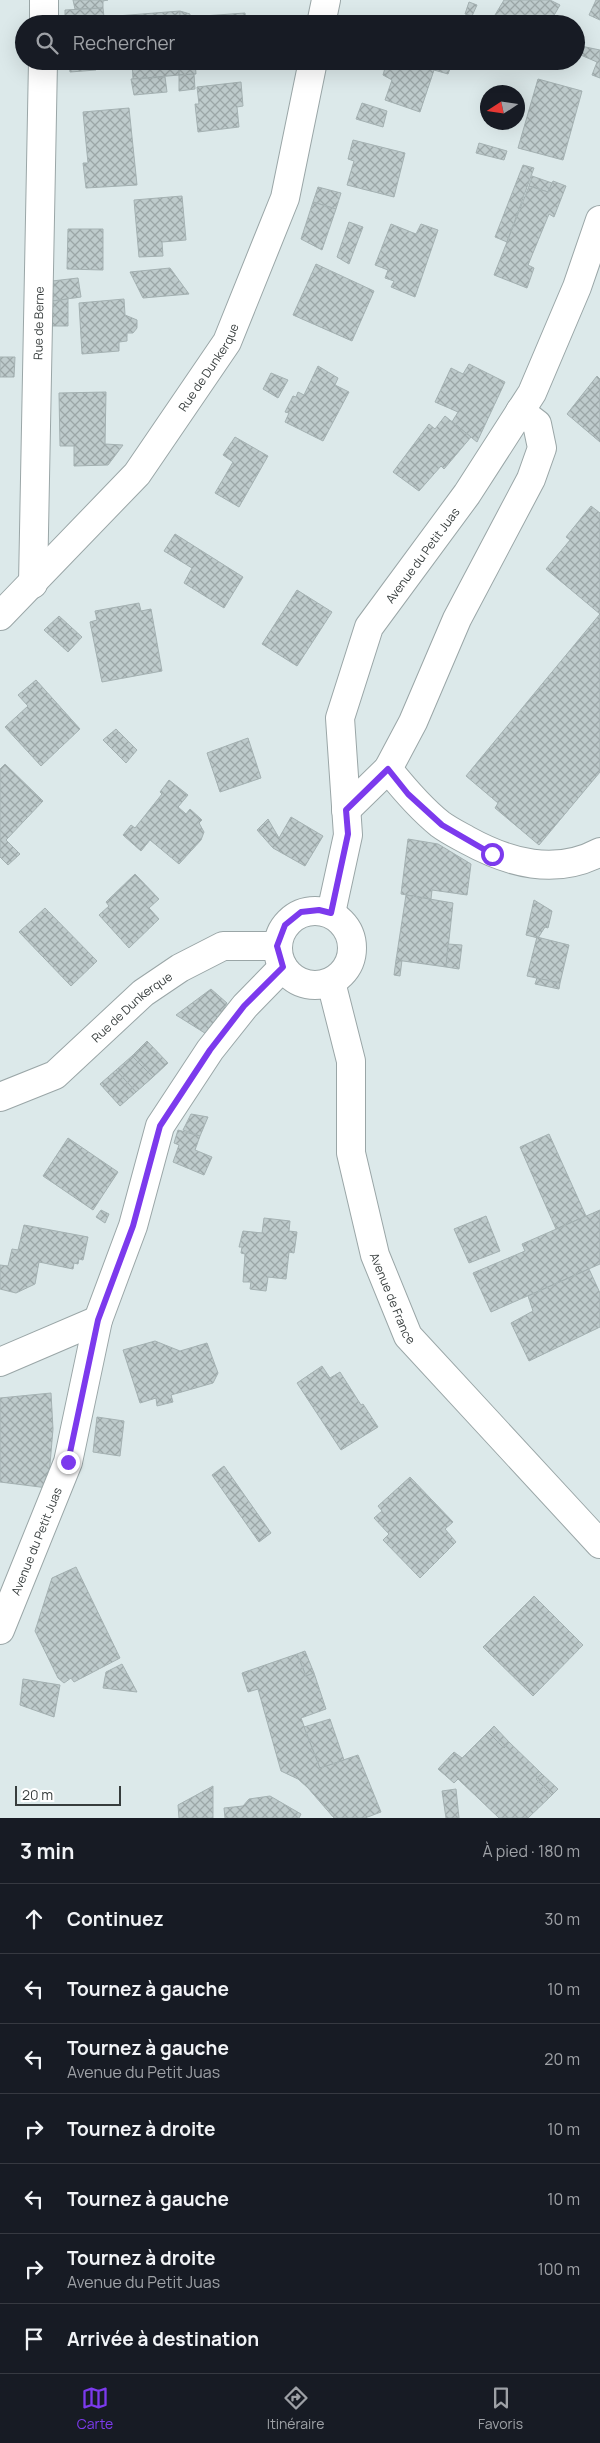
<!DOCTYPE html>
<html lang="fr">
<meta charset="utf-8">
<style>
body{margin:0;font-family:Manrope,sans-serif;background:#242831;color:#f1f3f6}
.compass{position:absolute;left:480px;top:85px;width:45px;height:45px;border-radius:50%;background:#171b24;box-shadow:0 5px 20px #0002;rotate:258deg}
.scale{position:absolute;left:15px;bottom:12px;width:106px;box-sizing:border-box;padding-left:5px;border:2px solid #373d3d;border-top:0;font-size:14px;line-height:18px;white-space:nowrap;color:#373d3d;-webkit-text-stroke:4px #fff;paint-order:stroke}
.stop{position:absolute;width:15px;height:15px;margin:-11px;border:4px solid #7c3aed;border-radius:50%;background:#fff}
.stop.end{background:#7c3aed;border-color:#fff;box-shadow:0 1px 5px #0008}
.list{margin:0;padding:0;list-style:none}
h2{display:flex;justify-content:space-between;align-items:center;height:65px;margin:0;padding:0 20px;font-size:21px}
h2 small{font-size:16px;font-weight:400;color:#9ea1a6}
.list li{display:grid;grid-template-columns:32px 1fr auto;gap:15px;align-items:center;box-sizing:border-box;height:70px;padding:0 20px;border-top:1px solid #363941}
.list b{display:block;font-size:19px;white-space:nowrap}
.list p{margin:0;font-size:16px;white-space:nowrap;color:#9ea1a6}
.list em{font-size:16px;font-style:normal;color:#9ea1a6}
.icon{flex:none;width:28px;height:28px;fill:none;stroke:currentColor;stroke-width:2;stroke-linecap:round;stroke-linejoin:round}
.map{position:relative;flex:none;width:600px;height:1818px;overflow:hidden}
.search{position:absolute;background:#171b24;box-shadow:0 5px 20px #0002;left:15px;right:15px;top:15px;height:55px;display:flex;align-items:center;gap:12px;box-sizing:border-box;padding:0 18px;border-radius:28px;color:#9ea1a6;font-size:19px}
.sheet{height:555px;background:#171b24}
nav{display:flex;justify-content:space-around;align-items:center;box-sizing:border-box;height:70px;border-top:1px solid #363941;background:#171b24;font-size:14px;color:#9ea1a6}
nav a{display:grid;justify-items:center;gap:2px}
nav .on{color:#7c3aed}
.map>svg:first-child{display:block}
.building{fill:url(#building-cross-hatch);stroke:#a4b1b2}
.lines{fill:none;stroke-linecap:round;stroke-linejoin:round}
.minor-casing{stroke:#9aa6a7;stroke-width:30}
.minor{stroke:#fff;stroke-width:28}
.route{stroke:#7c3aed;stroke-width:6}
.labels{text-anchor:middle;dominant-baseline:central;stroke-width:4;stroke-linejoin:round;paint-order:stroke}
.street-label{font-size:12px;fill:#373d3d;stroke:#fff}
</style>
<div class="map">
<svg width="600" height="1818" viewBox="0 0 600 1818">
<defs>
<pattern id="building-cross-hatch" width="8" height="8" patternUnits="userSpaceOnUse" patternTransform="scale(1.25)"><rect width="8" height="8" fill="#becbcc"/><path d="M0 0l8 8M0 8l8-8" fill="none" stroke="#9ba6a7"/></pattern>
</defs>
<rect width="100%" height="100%" fill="#dce9ea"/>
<g class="building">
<polygon points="73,0 108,0 103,1 103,8 75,9"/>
<polygon points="504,0 550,0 560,5 549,24 509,24 492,20"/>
<polygon points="596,0 600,0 600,20 589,15"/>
<polygon points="469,2 477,5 472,16 465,14"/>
<polygon points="103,8 104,17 180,11 180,24 65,24 65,10"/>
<polygon points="180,11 190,14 189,24 180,24"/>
<polygon points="245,13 246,24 203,24 203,16"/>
<polygon points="576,45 600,50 600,78 592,75 597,62 576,53"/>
<polygon points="69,61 96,61 96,70 70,72"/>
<polygon points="132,61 179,61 179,75 133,79"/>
<polygon points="179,61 195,61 196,74 179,75"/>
<polygon points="387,61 453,61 448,74 434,70 420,112 385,100 392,80 383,75"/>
<polygon points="194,74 195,89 179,91 179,75"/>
<polygon points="165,77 167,92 134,95 131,79"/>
<polygon points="538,79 582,91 563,160 518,148"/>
<polygon points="241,82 243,106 237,107 239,127 198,132 195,104 199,104 197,87"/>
<polygon points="362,103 387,111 383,127 356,119"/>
<polygon points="129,108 137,185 86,188 83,163 88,163 83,112"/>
<polygon points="353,140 405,153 394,197 347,185 354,161 348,159"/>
<polygon points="479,143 507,151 504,160 476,153"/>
<polygon points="523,165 534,168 507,242 495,237"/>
<polygon points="532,176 552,183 548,192 529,186"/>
<polygon points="553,181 566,186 554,217 549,214 528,265 534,268 527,288 494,275 529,186 548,192"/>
<polygon points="318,187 341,193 336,209 313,202"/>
<polygon points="182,196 186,240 162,242 163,256 139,257 134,200"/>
<polygon points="313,202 336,209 322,250 301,239"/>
<polygon points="349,222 363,227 349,264 337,257"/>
<polygon points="391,224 416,234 421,224 438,230 415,297 391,287 394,281 385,278 388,270 375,265"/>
<polygon points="68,229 103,229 103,270 67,269"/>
<polygon points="316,264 374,291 352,341 293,315"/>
<polygon points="170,268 189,294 143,298 130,272"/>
<polygon points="78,278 81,297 52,301 52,281"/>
<polygon points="68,299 68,326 52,326 52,301"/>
<polygon points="124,299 125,315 137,320 137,328 133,333 127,333 127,341 119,342 119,351 82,354 79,303"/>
<polygon points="0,357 15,357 14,377 0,377"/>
<polygon points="469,364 505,382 477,442 452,422 458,412 435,402 451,368 463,374"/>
<polygon points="318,366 338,378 335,385 349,392 323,441 285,422 289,413 285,412 293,396 296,397 298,392 304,395"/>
<polygon points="271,373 288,380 278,398 263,389"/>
<polygon points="597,376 600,379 600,442 567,414"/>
<polygon points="106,392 105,444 123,445 108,465 74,466 74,446 60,446 59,393"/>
<polygon points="445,416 471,437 444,469 441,466 419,491 393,472 429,424 435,429"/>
<polygon points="235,437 268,456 239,507 215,493 233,462 223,455"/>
<polygon points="591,506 600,513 600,614 546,569 570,540 566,537"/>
<polygon points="175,534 243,577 224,608 184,583 192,568 164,551"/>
<polygon points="297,590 332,612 297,666 262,644"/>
<polygon points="139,603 141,611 151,609 162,671 102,682 90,622 97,620 95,611"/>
<polygon points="600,614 600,772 539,845 495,808 498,803 466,776"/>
<polygon points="59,616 82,637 68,652 44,630"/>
<polygon points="36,680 80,729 41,766 5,727 28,706 18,695"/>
<polygon points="116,729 137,750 126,763 103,740"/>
<polygon points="248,738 261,778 220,792 207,753"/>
<polygon points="5,764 43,801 6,840 20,854 8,865 0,857 0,769"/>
<polygon points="169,780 188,795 178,807 186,814 190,809 202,820 199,823 204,832 201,840 179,864 150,840 141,851 123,835 131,825 135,828 162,794 160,792"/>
<polygon points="291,817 323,836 305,866 273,848 257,830 268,819 279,838"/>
<polygon points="408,839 438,844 471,864 467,895 432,890 431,899 401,894"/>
<polygon points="135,874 159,899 149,908 159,919 129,948 99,915 109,906 106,902"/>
<polygon points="406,895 453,903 446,967 396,960"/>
<polygon points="534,900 552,911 548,928 545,927 538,938 526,935"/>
<polygon points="45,908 97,961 71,986 19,932"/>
<polygon points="537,937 569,945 560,983 527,976"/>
<polygon points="448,944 462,945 459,969 446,967"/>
<polygon points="396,960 402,960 400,976 394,975"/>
<polygon points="537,978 560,983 559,989 535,984"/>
<polygon points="211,989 227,1003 208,1035 176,1015"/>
<polygon points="147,1041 168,1063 153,1077 132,1056"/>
<polygon points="132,1056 153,1077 136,1092 116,1070"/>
<polygon points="116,1070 136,1092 120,1106 100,1084"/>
<polygon points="191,1114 208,1117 200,1136 183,1130"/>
<polygon points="178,1130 200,1136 195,1150 212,1157 204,1175 173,1162 179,1145 174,1143"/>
<polygon points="549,1134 586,1216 556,1229 520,1147"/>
<polygon points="68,1138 118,1172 93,1210 43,1176"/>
<polygon points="101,1210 109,1214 105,1223 96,1217"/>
<polygon points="600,1210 600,1264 491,1312 473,1273 525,1251 522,1244"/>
<polygon points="486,1216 500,1251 469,1263 454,1229"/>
<polygon points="264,1218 290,1221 289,1231 297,1232 294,1253 289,1252 286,1279 268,1277 266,1291 250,1289 251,1282 243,1282 245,1254 241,1253 242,1247 239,1247 243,1231 262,1233"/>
<polygon points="24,1225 88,1237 83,1260 79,1259 78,1264 74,1263 73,1269 39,1262 35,1284 16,1293 0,1289 0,1265 8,1266 12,1249 18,1250"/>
<polygon points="589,1269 600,1293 600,1327 529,1361 511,1323 533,1311 528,1296"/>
<polygon points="155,1341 180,1351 207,1343 218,1373 213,1383 171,1395 173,1402 157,1406 156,1398 140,1403 123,1350"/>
<polygon points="322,1366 330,1378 340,1372 361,1405 363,1404 378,1427 341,1450 297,1383"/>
<polygon points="51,1393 53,1429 48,1488 0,1482 0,1398"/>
<polygon points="97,1417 124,1421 120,1456 93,1452"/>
<polygon points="224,1466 271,1533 259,1542 212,1475"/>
<polygon points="410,1477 453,1522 445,1529 456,1542 420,1578 383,1540 389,1534 374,1518 382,1511 378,1506"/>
<polygon points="76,1567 120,1658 74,1682 71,1678 64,1683 58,1678 35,1631 52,1578"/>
<polygon points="534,1596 583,1645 533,1696 483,1647"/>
<polygon points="305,1651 314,1673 306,1676 297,1654"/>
<polygon points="297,1654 306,1676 314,1673 326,1709 301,1718 320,1768 358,1755 381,1812 365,1818 334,1818 308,1788 298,1779 281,1771 258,1689 248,1692 242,1673"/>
<polygon points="122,1664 137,1692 103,1688 106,1672"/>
<polygon points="23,1679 60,1685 54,1717 20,1705"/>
<polygon points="330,1719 344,1760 320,1768 304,1727"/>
<polygon points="494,1726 509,1742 504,1748 488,1732"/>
<polygon points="488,1732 504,1748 509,1742 542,1774 536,1779 552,1795 528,1818 499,1818 458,1779 454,1783 438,1769 454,1752 462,1758"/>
<polygon points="542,1774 558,1789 552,1795 536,1779"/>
<polygon points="213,1786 213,1818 179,1818 178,1805"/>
<polygon points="456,1789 459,1818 446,1818 442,1791"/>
<polygon points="270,1796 301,1814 299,1818 225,1818 224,1808 243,1806 249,1799"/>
</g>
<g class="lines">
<g class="minor-casing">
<g id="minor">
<polyline points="44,24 44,0"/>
<polyline points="321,24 326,0"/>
<path id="s1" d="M33 584 43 61"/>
<path id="s2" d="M0 616 137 474 227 342 285 198 313 61"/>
<path d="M388 769C404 789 420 808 440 824 448 830 458 835 467 840 509 863 555 876 600 852"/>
<polyline points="346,810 388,769 413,722 457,619 531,479 542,448 537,424 520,411"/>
<circle cx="315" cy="948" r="37"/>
<path id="s3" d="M331 913 348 835 340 718 369 627 467 494 532 393 577 287 600 220"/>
<path id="s4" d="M331 982 351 1061V1153L375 1255 408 1336 600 1544"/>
<path id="s5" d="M0 1097 55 1075 143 993 180 968 223 946H277"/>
<polyline points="0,1362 98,1320"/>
<path id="s6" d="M0 1630 68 1462 98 1320 133 1226 160 1126 210 1050 245 1006 283 967"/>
</g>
</g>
<use href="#minor" class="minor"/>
</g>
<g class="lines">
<polyline class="route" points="68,1462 98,1320 133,1226 160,1126 210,1050 244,1006 283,967 277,946 285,925 301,912 319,910 331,913 348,834 346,810 388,769 408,794 442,825 492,854"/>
</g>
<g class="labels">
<g class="street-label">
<text stroke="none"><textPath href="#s1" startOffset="261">Rue de Berne</textPath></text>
<text stroke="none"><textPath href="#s2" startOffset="326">Rue de Dunkerque</textPath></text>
<text stroke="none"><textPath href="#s3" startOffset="382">Avenue du Petit Juas</textPath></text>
<text stroke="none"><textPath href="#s5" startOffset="162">Rue de Dunkerque</textPath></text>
<text stroke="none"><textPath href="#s4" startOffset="325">Avenue de France</textPath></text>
<text stroke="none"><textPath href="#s6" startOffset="96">Avenue du Petit Juas</textPath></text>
</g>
</g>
</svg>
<svg class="compass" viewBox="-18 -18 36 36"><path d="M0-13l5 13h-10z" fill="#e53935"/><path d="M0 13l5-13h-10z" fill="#9ea1a6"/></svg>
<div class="scale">20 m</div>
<div class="stop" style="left:492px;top:854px"></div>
<div class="stop end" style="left:68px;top:1462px"></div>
<div class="search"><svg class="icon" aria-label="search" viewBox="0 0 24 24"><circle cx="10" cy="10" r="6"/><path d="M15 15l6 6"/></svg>Rechercher</div>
</div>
<section class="sheet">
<h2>3 min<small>À pied · 180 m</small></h2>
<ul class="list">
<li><svg class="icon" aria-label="ahead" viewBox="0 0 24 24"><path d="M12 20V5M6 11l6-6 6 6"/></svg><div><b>Continuez</b></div><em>30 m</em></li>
<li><svg class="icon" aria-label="left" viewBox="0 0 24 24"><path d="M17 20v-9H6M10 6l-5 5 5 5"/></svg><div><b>Tournez à gauche</b></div><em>10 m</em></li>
<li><svg class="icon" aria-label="left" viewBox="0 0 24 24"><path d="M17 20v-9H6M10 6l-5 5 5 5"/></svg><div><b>Tournez à gauche</b><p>Avenue du Petit Juas</p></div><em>20 m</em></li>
<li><svg class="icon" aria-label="right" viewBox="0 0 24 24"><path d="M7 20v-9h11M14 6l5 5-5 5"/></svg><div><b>Tournez à droite</b></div><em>10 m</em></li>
<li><svg class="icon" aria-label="left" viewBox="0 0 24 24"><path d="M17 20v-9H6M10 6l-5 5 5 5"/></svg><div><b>Tournez à gauche</b></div><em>10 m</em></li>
<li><svg class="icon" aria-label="right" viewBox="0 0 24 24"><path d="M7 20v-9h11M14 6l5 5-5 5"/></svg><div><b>Tournez à droite</b><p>Avenue du Petit Juas</p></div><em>100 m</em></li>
<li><svg class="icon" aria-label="arrive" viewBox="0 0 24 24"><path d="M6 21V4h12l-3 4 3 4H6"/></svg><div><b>Arrivée à destination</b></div></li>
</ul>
</section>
<nav>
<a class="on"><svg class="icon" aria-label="map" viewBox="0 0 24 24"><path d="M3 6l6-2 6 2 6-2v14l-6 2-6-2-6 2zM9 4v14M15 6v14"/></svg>Carte</a>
<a><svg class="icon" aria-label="directions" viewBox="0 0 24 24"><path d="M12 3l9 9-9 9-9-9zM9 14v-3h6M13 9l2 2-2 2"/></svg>Itinéraire</a>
<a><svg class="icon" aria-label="saved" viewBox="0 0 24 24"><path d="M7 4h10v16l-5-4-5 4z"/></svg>Favoris</a>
</nav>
